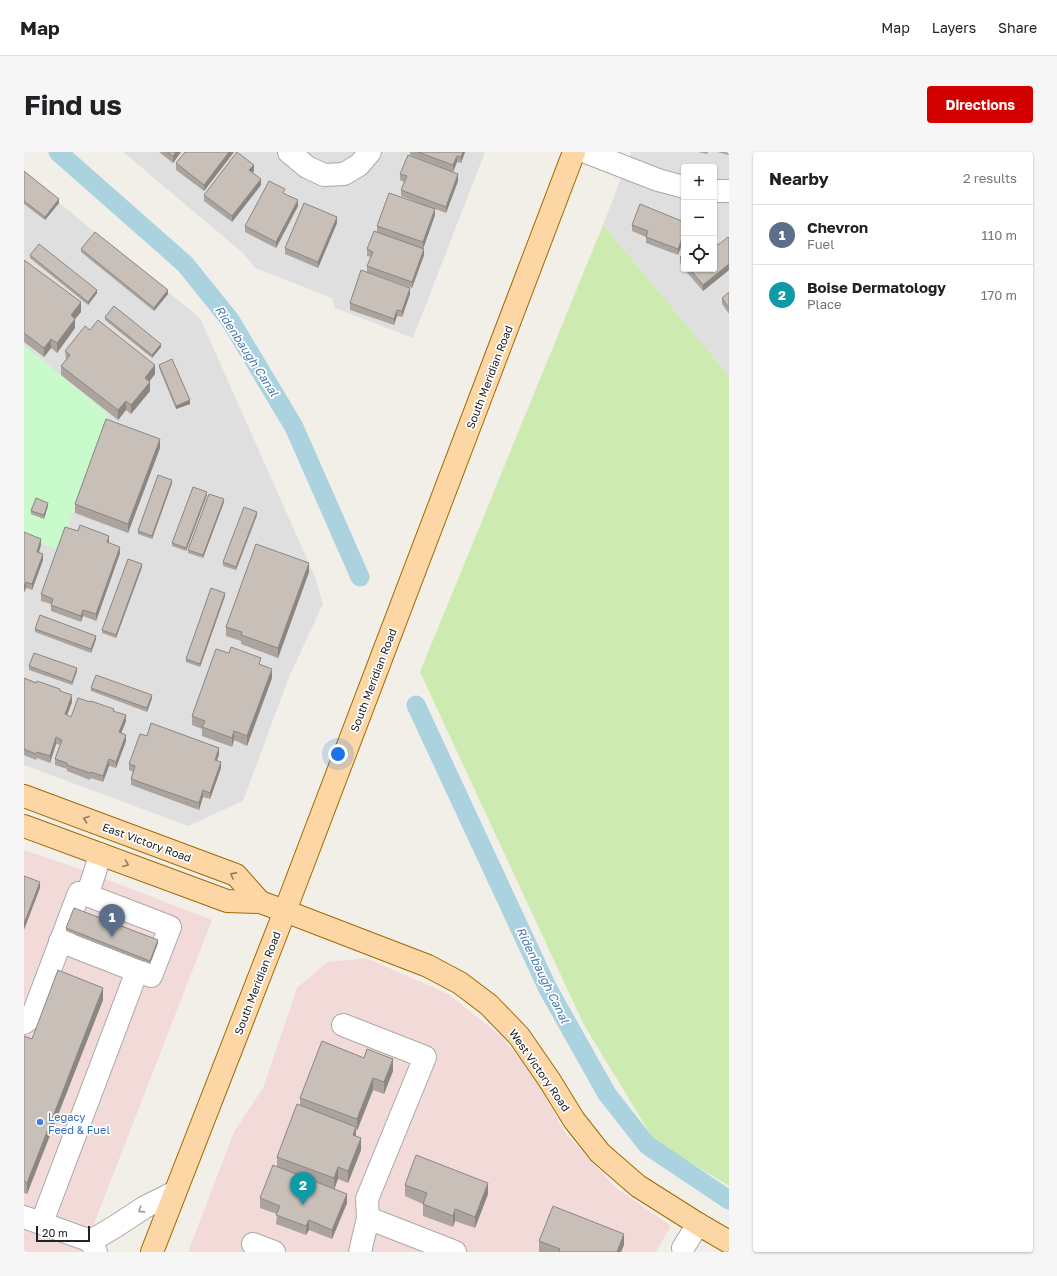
<!DOCTYPE html>
<meta charset="utf-8">
<style>
body{margin:0;font-family:"Golos Text",sans-serif;background:#f6f6f6;color:#202124}
.controls{position:absolute;right:12px;top:12px;display:grid;overflow:hidden;border-radius:4px;box-shadow:0 1px 3px #0004}
.controls button{width:36px;height:36px;display:grid;place-items:center;padding:0;border:0;border-bottom:1px solid #e0e0e0;background:#fff;color:#202124;font:20px sans-serif}
.scale{position:absolute;left:12px;bottom:10px;width:54px;box-sizing:border-box;padding-left:4px;border:2px solid #222;border-top:0;font-size:11px;line-height:14px;white-space:nowrap;color:#222;-webkit-text-stroke:3px #fff;paint-order:stroke}
.you{position:absolute;left:314px;top:602px;width:14px;height:14px;margin:-10px;border:3px solid #fff;border-radius:50%;background:#1a73e8;box-shadow:0 0 0 6px #1a73e833}
.badge{display:grid;place-items:center;width:26px;height:26px;border-radius:50%;background:#d40000;color:#fff;font-size:13px;font-weight:700}
.pin{position:absolute;translate:-50% -33px;filter:drop-shadow(0 1px 2px #0008)}
.pin::after{content:'';position:absolute;top:21px;width:14px;height:12px;background:inherit;clip-path:polygon(0 0,100% 0,50% 100%)}
.list{margin:0;padding:0;list-style:none}
h2{display:flex;justify-content:space-between;align-items:center;height:52px;margin:0;padding:0 16px;font-size:17px}
h2 small{font-size:13px;font-weight:400;color:#757577}
.list li{display:grid;grid-template-columns:26px 1fr auto;gap:12px;align-items:center;box-sizing:border-box;height:60px;padding:0 16px;border-top:1px solid #e0e0e0}
.list b{display:block;font-size:15px;white-space:nowrap}
.list p{margin:0;font-size:13px;white-space:nowrap;color:#757577}
.list em{font-size:13px;font-style:normal;color:#757577}
.icon{flex:none;width:22px;height:22px;fill:none;stroke:currentColor;stroke-width:2;stroke-linecap:round;stroke-linejoin:round}
.map{position:relative;flex:none;width:705px;height:1100px;overflow:hidden;border-radius:4px}
header{display:flex;align-items:center;gap:24px;box-sizing:border-box;height:56px;padding:0 20px;background:#fff;border-bottom:1px solid #e0e0e0}
header strong{font-size:19px}
nav{display:flex;gap:22px;margin-inline-start:auto;font-size:14px}
.intro{display:flex;align-items:center;justify-content:space-between;box-sizing:border-box;height:96px;padding:0 24px}
h1{margin:0;font-size:28px}
.button{padding:10px 18px;border-radius:4px;background:#d40000;color:#fff;font-size:14px;font-weight:700}
main{display:flex;gap:24px;padding:0 24px}
aside{flex:1;background:#fff;border-radius:4px;box-shadow:0 1px 3px #0004}
.map>svg:first-child{display:block}
.residential{fill:#e0dfdf;fill-rule:evenodd}
.commercial{fill:#f2dad9}
.grass{fill:#cdebb0}
.park{fill:#c8facc}
.lines{fill:none;stroke-linecap:round;stroke-linejoin:round}
.canal{stroke:#aad3df;stroke-width:19}
.minor-casing{stroke:#a9a9a9;stroke-width:24}
.major-casing{stroke:#a06b00;stroke-width:24}
.minor{stroke:#fff;stroke-width:22}
.major{stroke:#fcd6a4;stroke-width:22}
.wall{fill:#aba49e}
.shaded-wall{fill:#8b8681}
.building{fill:#c7bfb8;stroke:#8b8681}
.oneway{stroke:#8f7c63}
.oneway2{stroke:#9c9c9c}
.shop-dot{fill:#3f7fe0;stroke:#fff;stroke-width:1.5}
.labels{text-anchor:middle;dominant-baseline:central;stroke-width:3.5;stroke-linejoin:round;paint-order:stroke}
.street-label{font-size:11px;fill:#222;stroke:#fff}
.shop-label{font-size:11px;fill:#366cbe;stroke:#fff;text-anchor:start}
.water-label{font-size:12px;font-style:italic;fill:#4a7aab;stroke:#fff}
</style>
<header>
<strong>Map</strong>
<nav><a>Map</a><a>Layers</a><a>Share</a></nav>
</header>
<div class="intro"><h1>Find us</h1><a class="button">Directions</a></div>
<main>
<div class="map">
<svg width="705" height="1100" viewBox="0 0 705 1100">
<rect width="100%" height="100%" fill="#f2efe9"/>
<g class="residential">
<polygon points="99,0 461,0 389,186 311,156 308,146 231,116 219,101"/>
<path d="M607 0H705V224L579 73ZM660 15H690V117H660Z"/>
<polygon points="0,22 176,166 291,425 299,452 265,525 219,649 164,674 0,613"/>
</g>
<g class="commercial">
<polygon points="0,698 53,716 188,768 59,1100 0,1100"/>
<polygon points="342,806 424,842 477,884 510,924 542,982 592,1036 647,1074 632,1100 164,1100 210,980 239,936 273,836 303,810"/>
</g>
<polygon class="grass" points="579,73 705,224 705,1034 630,988 560,873 396,520"/>
<polygon class="park" points="0,193 85,263 35,398 0,385"/>
<g class="lines">
<g class="canal">
<polyline points="34,0 161,112 206,168 270,275 336,425"/>
<polyline points="392,553 524,837 583,942 623,993 705,1048"/>
</g>
<g class="minor-casing">
<g id="minor">
<polyline points="265,0 283,15 300,23 320,22 335,13 346,0"/>
<polyline points="562,0 634,28 660,35"/>
<polyline points="690,39 705,39"/>
<polyline points="36,789 113,819"/>
<polyline points="0,871 8,865 55,741 63,743"/>
<polyline points="319,873 401,905 343,1047 344,1066 336,1100"/>
<polyline points="0,1065 67,1089 72,1100"/>
<polyline points="344,1066 431,1100"/>
<polyline points="18,1070 113,819 127,824 146,775 63,743 71,720 76,702"/>
<polyline points="67,1089 92,1074 121,1055 151,1040"/>
<polyline points="229,1092 250,1100"/>
<polyline points="659,1096 674,1072"/>
</g>
</g>
<g class="major-casing">
<g id="major">
<polyline points="0,644 212,723 236,750"/>
<polyline points="0,674 203,749 236,750 261,759 404,814 436,831 465,853 495,884 526,929 550,968 576,1001 614,1034 674,1072 705,1090"/>
<polyline points="128,1100 261,759 550,0"/>
</g>
</g>
<use href="#minor" class="minor"/>
<use href="#major" class="major"/>
</g>
<g class="wall">
<polygon points="135,0 157,0 149,11"/>
<polygon points="210,0 180,39 152,18 152,11"/>
<polygon points="386,0 441,0 437,11 433,10 429,20 386,3"/>
<polygon points="674,0 684,0 683,2"/>
<polygon points="693,0 705,0 705,3"/>
<polygon points="0,19 35,51 21,68 0,52"/>
<polygon points="230,19 229,21 237,33 208,70 180,49 180,43"/>
<polygon points="376,22 434,29 422,61 411,57 411,63 399,97 400,103 388,136 343,120 343,114 347,105 343,104 343,97 353,80 353,74 410,57 377,44 377,38 380,30 376,28"/>
<polygon points="261,42 274,54 252,96 221,80 221,74"/>
<polygon points="660,70 654,103 622,91 622,85 608,79 608,73"/>
<polygon points="313,71 294,116 261,102 261,96"/>
<polygon points="704,85 705,86 705,118 679,139 660,117 690,117 690,88 694,93"/>
<polygon points="57,97 144,142 130,159 57,100"/>
<polygon points="660,102 660,116 656,111 656,105"/>
<polygon points="6,103 73,141 64,153 6,106"/>
<polygon points="0,108 57,160 51,167 51,176 33,201 27,196 20,205 0,190"/>
<polygon points="705,140 705,162 698,152 698,146"/>
<polygon points="386,142 378,165 373,164 370,173 326,158 326,151"/>
<polygon points="81,165 137,195 128,206 81,168"/>
<polygon points="66,178 131,222 125,230 126,239 107,262 102,258 94,268 37,223 37,214 42,208 41,199"/>
<polygon points="135,213 166,252 152,257 135,216"/>
<polygon points="136,296 104,381 51,361 51,352"/>
<polygon points="148,331 128,387 114,382 114,379"/>
<polygon points="183,343 162,399 148,394 148,391"/>
<polygon points="200,350 179,406 164,401 164,398"/>
<polygon points="24,354 20,367 7,362 7,359"/>
<polygon points="233,363 212,418 199,414 199,410"/>
<polygon points="0,380 17,393 15,400 19,408 8,438 2,436"/>
<polygon points="85,390 85,391 96,401 72,469 59,464 57,470 27,459 27,452 17,449 17,442"/>
<polygon points="118,415 92,486 78,481 78,478"/>
<polygon points="285,420 254,506 217,492 217,489 202,484 202,475"/>
<polygon points="201,444 176,515 162,510 162,507"/>
<polygon points="11,477 72,487 67,501 11,480"/>
<polygon points="237,513 248,526 223,594 210,588 208,595 178,584 178,577 168,573 168,564"/>
<polygon points="5,514 53,519 48,533 5,518"/>
<polygon points="0,526 36,539 48,550 43,563 47,565 90,559 102,569 97,581 102,589 92,616 85,614 79,630 67,626 66,628 43,619 43,617 31,613 31,607 36,593 32,592 26,611 13,606 12,608 0,603"/>
<polygon points="67,536 128,546 123,560 67,539"/>
<polygon points="195,602 193,609 197,616 186,647 179,645 175,658 107,633 107,627 109,620 105,618 105,612"/>
<polygon points="42,776 134,791 126,812 42,779"/>
<polygon points="79,848 3,1042 0,1041 0,884 8,887"/>
<polygon points="369,919 360,942 349,938 332,979 332,984 337,998 324,1031 314,1027 310,1037 323,1051 308,1087 285,1078 282,1083 252,1072 253,1062 236,1056 236,1046 253,1015 253,1005 276,953 276,946"/>
<polygon points="381,1033 464,1042 451,1076 431,1069 429,1075 399,1064 399,1052 381,1044"/>
<polygon points="515,1089 600,1093 597,1100 515,1100"/>
</g>
<g class="shaded-wall">
<polygon points="152,0 157,0 149,11 149,4"/>
<polygon points="205,0 210,0 180,39 180,33"/>
<polygon points="439,0 441,0 437,11 437,5"/>
<polygon points="433,4 433,10 429,20 429,13"/>
<polygon points="230,13 230,19 225,25 225,18"/>
<polygon points="434,22 434,29 422,61 422,55"/>
<polygon points="237,27 237,33 208,70 208,64"/>
<polygon points="35,47 35,51 21,68 21,65"/>
<polygon points="274,48 274,54 252,96 252,90"/>
<polygon points="411,57 411,63 399,97 399,90"/>
<polygon points="313,65 313,71 294,116 294,110"/>
<polygon points="660,82 660,88 654,103 654,97"/>
<polygon points="400,97 400,103 388,136 388,130"/>
<polygon points="705,112 705,118 679,139 679,133"/>
<polygon points="386,136 386,142 378,165 378,159"/>
<polygon points="73,138 73,141 64,153 64,150"/>
<polygon points="144,138 144,142 130,159 130,156"/>
<polygon points="57,150 57,160 47,172 47,163"/>
<polygon points="373,158 373,164 370,173 370,167"/>
<polygon points="51,167 51,176 33,201 33,191"/>
<polygon points="27,187 27,196 20,205 20,196"/>
<polygon points="137,192 137,195 128,206 128,203"/>
<polygon points="131,213 131,222 121,235 121,226"/>
<polygon points="126,230 126,239 107,262 107,253"/>
<polygon points="166,248 166,252 152,257 152,254"/>
<polygon points="102,249 102,258 94,268 94,258"/>
<polygon points="136,287 136,296 104,381 104,372"/>
<polygon points="148,328 148,331 128,387 128,384"/>
<polygon points="183,340 183,343 162,399 162,396"/>
<polygon points="200,347 200,350 179,406 179,403"/>
<polygon points="24,351 24,354 20,367 20,363"/>
<polygon points="233,360 233,363 212,418 212,415"/>
<polygon points="85,384 85,390 83,397 83,390"/>
<polygon points="17,387 17,393 13,406 13,400"/>
<polygon points="96,395 96,401 72,469 72,462"/>
<polygon points="19,402 19,408 8,438 8,432"/>
<polygon points="285,411 285,420 254,506 254,496"/>
<polygon points="118,412 118,415 92,486 92,483"/>
<polygon points="2,430 2,436 0,441 0,434"/>
<polygon points="201,441 201,444 176,515 176,512"/>
<polygon points="59,458 59,464 57,470 57,464"/>
<polygon points="72,484 72,487 67,501 67,497"/>
<polygon points="53,516 53,519 48,533 48,530"/>
<polygon points="248,517 248,526 223,594 223,584"/>
<polygon points="48,543 48,550 41,569 41,562"/>
<polygon points="128,543 128,546 123,560 123,556"/>
<polygon points="102,563 102,569 95,587 95,580"/>
<polygon points="210,579 210,588 208,595 208,586"/>
<polygon points="102,583 102,589 92,616 92,610"/>
<polygon points="32,585 32,592 26,611 26,604"/>
<polygon points="195,596 195,602 191,614 191,608"/>
<polygon points="85,607 85,614 79,630 79,624"/>
<polygon points="197,610 197,616 186,647 186,641"/>
<polygon points="179,638 179,645 175,658 175,651"/>
<polygon points="16,730 16,736 0,778 0,772"/>
<polygon points="134,788 134,791 126,812 126,809"/>
<polygon points="79,836 79,848 3,1042 3,1031"/>
<polygon points="369,907 369,919 360,942 360,930"/>
<polygon points="349,926 349,938 333,979 333,967"/>
<polygon points="332,975 332,987 329,983"/>
<polygon points="337,986 337,998 324,1031 324,1019"/>
<polygon points="314,1015 314,1027 310,1038 310,1026"/>
<polygon points="464,1031 464,1042 451,1076 451,1065"/>
<polygon points="323,1042 323,1051 308,1087 308,1078"/>
<polygon points="431,1057 431,1069 429,1075 429,1064"/>
<polygon points="285,1068 285,1078 282,1083 282,1074"/>
<polygon points="600,1082 600,1093 597,1100 593,1100"/>
</g>
<g class="building">
<polygon points="143,0 152,0 149,4"/>
<polygon points="161,0 205,0 180,33 152,11"/>
<polygon points="213,0 230,13 225,18 237,27 208,64 180,43"/>
<polygon points="394,0 439,0 437,5 433,4 429,13"/>
<polygon points="384,3 434,22 422,55 377,38 383,24 376,22"/>
<polygon points="0,19 35,47 21,65 0,49"/>
<polygon points="245,29 261,37 259,41 274,48 252,90 221,74"/>
<polygon points="365,41 411,57 399,90 353,74"/>
<polygon points="280,51 313,65 294,110 261,96"/>
<polygon points="616,52 660,70 660,82 654,97 622,85 624,79 608,73"/>
<polygon points="350,79 400,97 388,130 343,114 349,100 343,97"/>
<polygon points="71,80 144,138 130,156 57,97"/>
<polygon points="704,85 705,86 705,112 679,133 666,117 690,117 690,88 694,93"/>
<polygon points="15,92 73,138 64,150 6,103"/>
<polygon points="660,102 660,110 656,105"/>
<polygon points="0,108 57,150 47,163 51,167 33,191 27,187 20,196 0,181"/>
<polygon points="337,118 386,136 378,159 373,158 370,167 326,151"/>
<polygon points="705,140 705,156 698,146"/>
<polygon points="90,154 137,192 128,203 81,165"/>
<polygon points="74,168 131,213 121,226 126,230 107,253 102,249 94,258 37,214 46,203 41,199 61,174 66,178"/>
<polygon points="148,207 166,248 152,254 135,213"/>
<polygon points="82,267 136,287 104,372 51,352"/>
<polygon points="134,323 148,328 128,384 114,379"/>
<polygon points="169,335 183,340 162,396 148,391"/>
<polygon points="185,342 200,347 179,403 164,398"/>
<polygon points="12,346 24,351 20,363 7,359"/>
<polygon points="220,355 233,360 212,415 199,410"/>
<polygon points="56,373 85,384 83,390 96,395 72,462 59,458 57,464 27,453 29,447 17,442 41,375 54,379"/>
<polygon points="0,380 17,387 13,400 19,402 8,432 2,430 0,434"/>
<polygon points="232,392 285,411 254,496 217,483 218,480 202,475"/>
<polygon points="104,407 118,412 92,483 78,478"/>
<polygon points="187,436 201,441 176,512 162,507"/>
<polygon points="16,463 72,484 67,497 11,477"/>
<polygon points="207,495 237,506 235,512 248,517 223,584 210,579 208,586 178,575 181,569 168,564 192,497 205,501"/>
<polygon points="10,501 53,516 48,530 5,514"/>
<polygon points="72,523 128,543 123,556 67,536"/>
<polygon points="0,526 12,531 13,529 36,537 36,539 48,543 41,562 47,565 54,546 66,550 67,549 90,557 89,559 102,563 95,580 102,583 92,610 85,607 79,624 67,620 66,621 43,613 43,611 31,607 38,588 32,585 26,604 13,600 12,602 0,597"/>
<polygon points="127,571 195,596 191,608 197,610 186,641 179,638 175,651 107,627 111,614 105,612 116,582 123,584"/>
<polygon points="0,724 16,730 0,772"/>
<polygon points="50,756 134,788 126,809 42,776"/>
<polygon points="34,818 79,836 3,1031 0,1029 0,884 8,887"/>
<polygon points="298,889 340,906 343,897 369,907 360,930 349,926 333,967 276,946"/>
<polygon points="273,952 332,975 329,983 337,986 324,1019 314,1015 310,1026 253,1005"/>
<polygon points="392,1003 464,1031 451,1065 431,1057 429,1064 399,1052 403,1041 381,1033"/>
<polygon points="249,1013 323,1042 308,1078 285,1068 282,1074 252,1063 256,1054 236,1046"/>
<polygon points="529,1054 600,1082 593,1100 535,1100 536,1097 515,1089"/>
</g>
<defs><path id="oneway-chevron" d="M-2-3.5L2.5 0L-2 3.5" fill="none" stroke-width="1.6" stroke-linecap="round" stroke-linejoin="round"/></defs>
<g class="oneway">
<use href="#oneway-chevron" transform="translate(62 667) rotate(-160)"/>
<use href="#oneway-chevron" transform="translate(102 712) rotate(20)"/>
<use href="#oneway-chevron" transform="translate(209 723) rotate(-151)"/>
</g>
<use class="oneway2" href="#oneway-chevron" transform="translate(117 1058) rotate(147)"/>
<circle class="shop-dot" cx="16" cy="970" r="4"/>
<g class="labels">
<g class="street-label">
<text transform="translate(465 225) rotate(-69)">South Meridian Road</text>
<text transform="translate(349 528) rotate(-69)">South Meridian Road</text>
<text transform="translate(123 690) rotate(20)">East Victory Road</text>
<text transform="translate(233 831) rotate(-69)">South Meridian Road</text>
<text transform="translate(516 918) rotate(55)">West Victory Road</text>
</g>
<g class="shop-label">
<text x="24" y="964">Legacy<tspan x="24" dy="13">Feed &amp; Fuel</tspan></text>
</g>
<g class="water-label">
<text transform="translate(223 199) rotate(57)">Ridenbaugh Canal</text>
<text transform="translate(519 823) rotate(64)">Ridenbaugh Canal</text>
</g>
</g>
</svg>
<div class="controls">
<button>+</button>
<button>−</button>
<button><svg class="icon" aria-label="locate" viewBox="0 0 24 24"><circle cx="12" cy="12" r="6"/><path d="M12 2v4M12 18v4M2 12h4M18 12h4"/></svg></button>
</div>
<div class="scale">20 m</div>
<div class="you"></div>
<div class="pin badge" style="left:88px;top:785px;background:#5c6f8a">1</div>
<div class="pin badge" style="left:279px;top:1053px;background:#0f9aa8">2</div>
</div>
<aside>
<h2>Nearby<small>2 results</small></h2>
<ul class="list">
<li><span class="badge" style="background:#5c6f8a">1</span><div><b>Chevron</b><p>Fuel</p></div><em>110 m</em></li>
<li><span class="badge" style="background:#0f9aa8">2</span><div><b>Boise Dermatology</b><p>Place</p></div><em>170 m</em></li>
</ul>
</aside>
</main>
